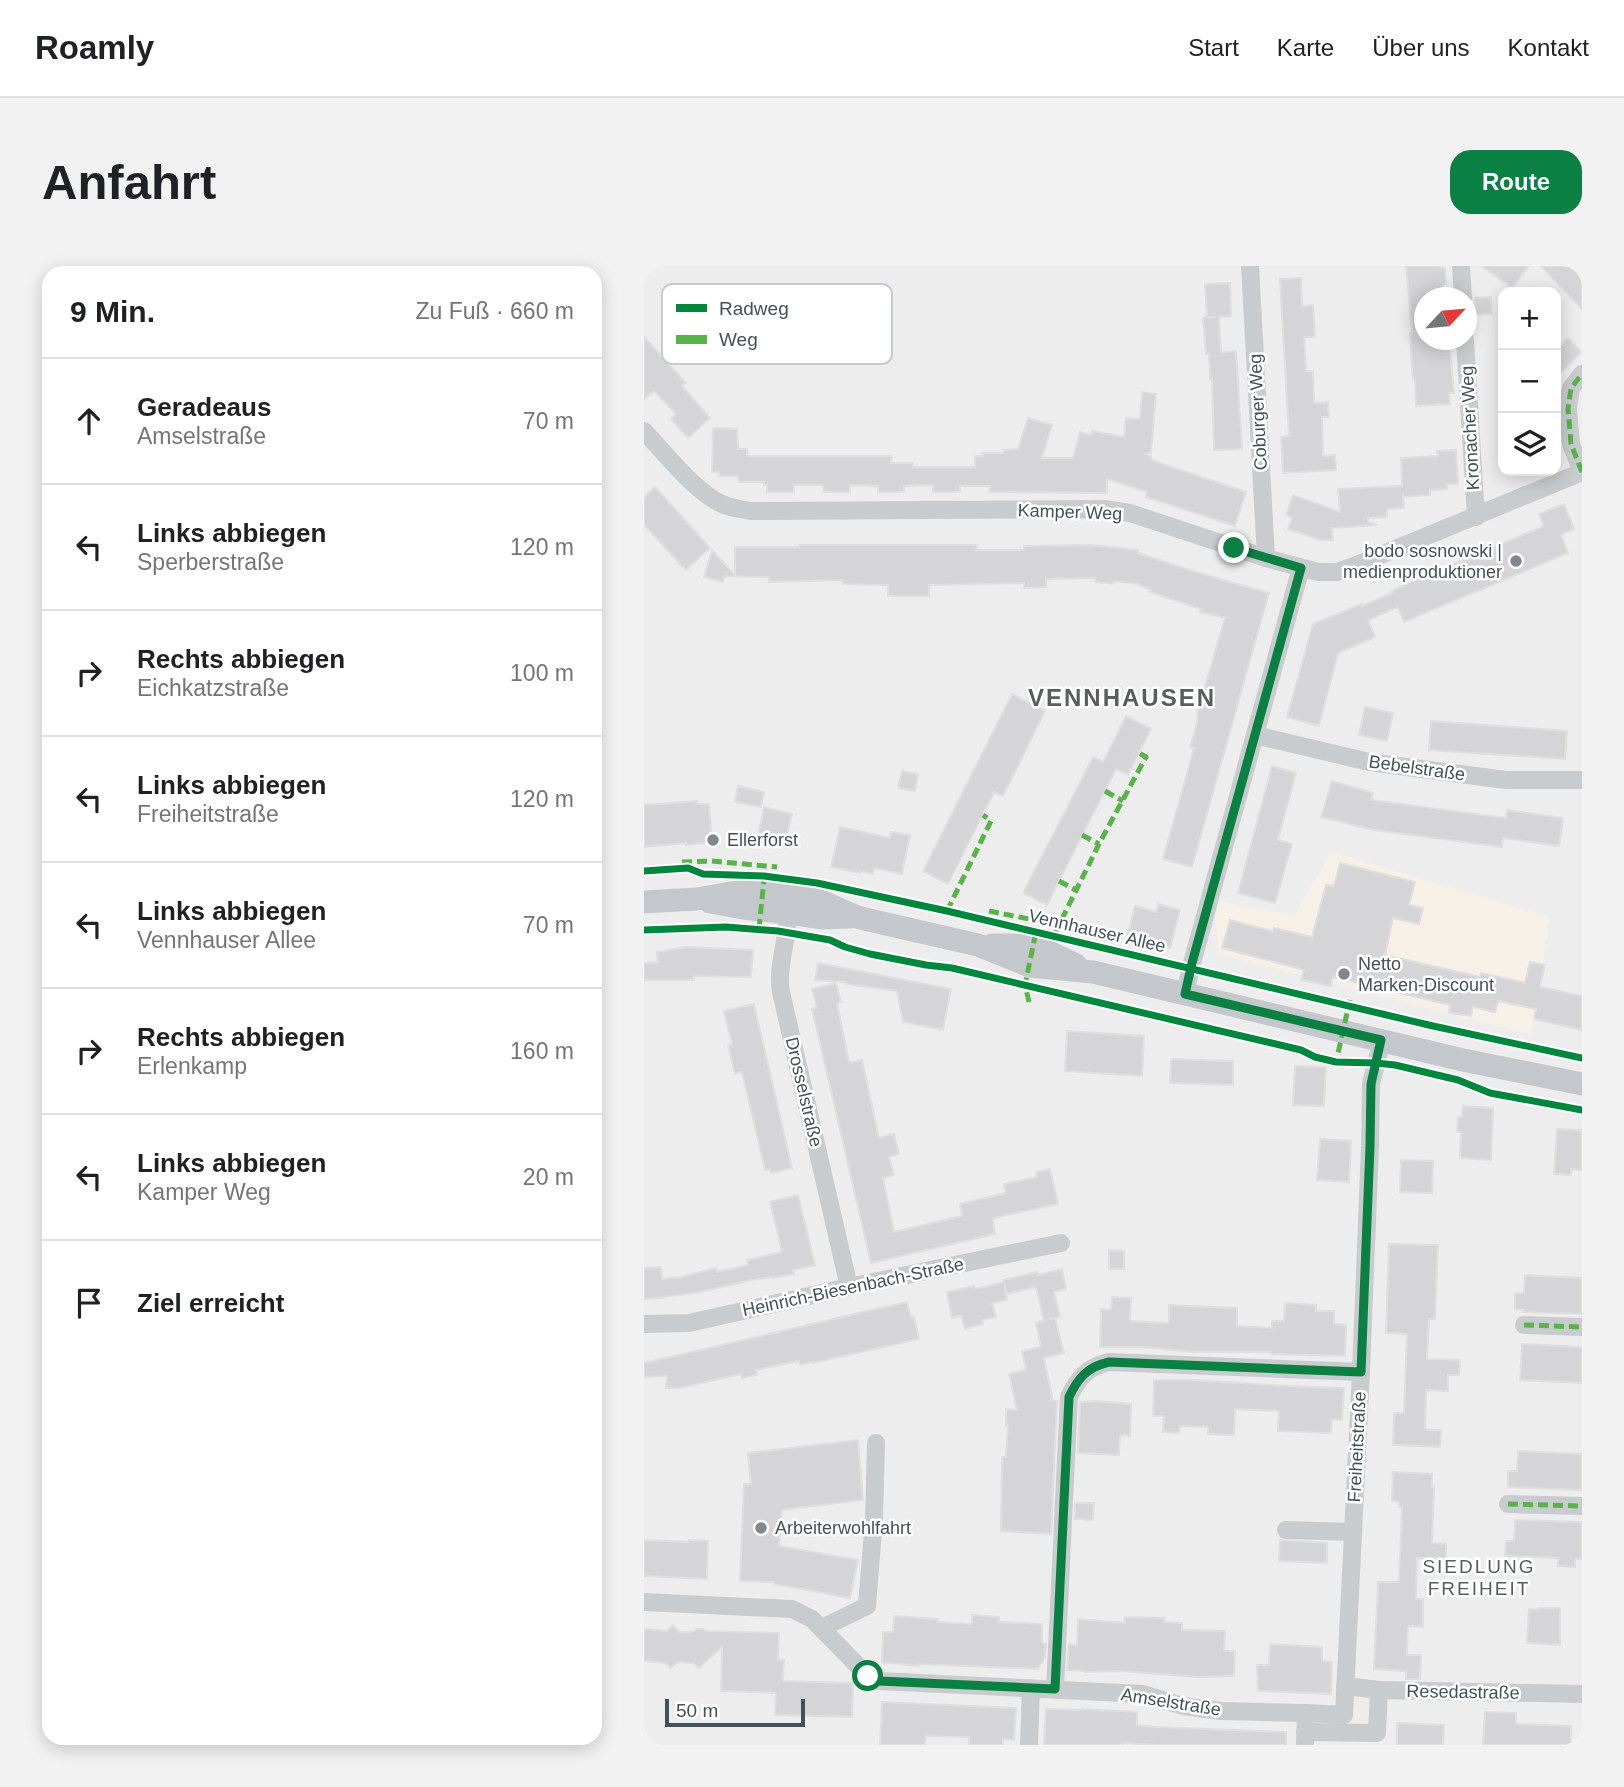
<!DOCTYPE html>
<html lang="de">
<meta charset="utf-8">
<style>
body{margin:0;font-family:Helvetica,sans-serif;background:#f2f2f2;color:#202124}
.controls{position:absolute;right:21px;top:21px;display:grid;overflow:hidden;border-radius:14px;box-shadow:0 4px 18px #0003}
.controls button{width:63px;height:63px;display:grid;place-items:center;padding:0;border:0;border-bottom:2px solid #e0e0e0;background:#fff;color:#202124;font:35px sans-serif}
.compass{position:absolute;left:770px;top:21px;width:63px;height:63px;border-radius:50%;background:#fff;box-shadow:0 4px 18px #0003;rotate:64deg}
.scale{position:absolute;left:21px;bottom:18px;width:140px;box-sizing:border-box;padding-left:7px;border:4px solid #43515b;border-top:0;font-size:19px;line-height:24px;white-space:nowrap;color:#43515b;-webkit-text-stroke:5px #fff;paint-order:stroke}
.stop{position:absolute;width:21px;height:21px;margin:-16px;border:5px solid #0b8043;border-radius:50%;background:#fff}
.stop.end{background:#0b8043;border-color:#fff;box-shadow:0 2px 7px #0008}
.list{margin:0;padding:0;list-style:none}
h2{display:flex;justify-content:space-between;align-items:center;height:91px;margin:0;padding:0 28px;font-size:30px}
h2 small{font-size:23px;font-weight:400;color:#757577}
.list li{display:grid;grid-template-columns:46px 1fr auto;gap:21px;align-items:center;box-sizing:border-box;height:126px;padding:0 28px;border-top:2px solid #e0e0e0}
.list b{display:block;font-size:26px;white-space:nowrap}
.list p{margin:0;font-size:23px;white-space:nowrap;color:#757577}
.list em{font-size:23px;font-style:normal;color:#757577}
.icon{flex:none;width:38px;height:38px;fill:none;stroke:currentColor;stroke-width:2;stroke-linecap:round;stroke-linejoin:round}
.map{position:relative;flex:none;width:938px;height:1479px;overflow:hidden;border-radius:21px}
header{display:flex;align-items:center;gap:42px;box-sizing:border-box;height:98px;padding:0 35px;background:#fff;border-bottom:2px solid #e0e0e0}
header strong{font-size:33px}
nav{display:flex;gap:38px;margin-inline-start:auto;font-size:24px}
.intro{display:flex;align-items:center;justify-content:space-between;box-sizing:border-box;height:168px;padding:0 42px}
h1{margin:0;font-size:49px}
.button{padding:18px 32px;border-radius:21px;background:#0b8043;color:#fff;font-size:24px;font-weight:700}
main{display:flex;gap:42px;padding:0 42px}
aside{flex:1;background:#fff;border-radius:21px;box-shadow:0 4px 18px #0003}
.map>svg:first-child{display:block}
.commercial{fill:#f7f0e6}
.building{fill:#d5d5d7;stroke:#dfdfe0;stroke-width:2}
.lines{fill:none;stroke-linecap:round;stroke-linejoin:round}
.minor{stroke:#c9ccce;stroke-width:18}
.major{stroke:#c4c8cd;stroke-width:23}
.quiet{stroke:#57b448;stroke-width:5;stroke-dasharray:10 5;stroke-linecap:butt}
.cycleway-casing{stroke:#fff;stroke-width:11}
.cycleway{stroke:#00873e;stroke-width:7}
.route{stroke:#0b8043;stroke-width:9}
.poi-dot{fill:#7f888e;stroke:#fff;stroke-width:2.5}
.labels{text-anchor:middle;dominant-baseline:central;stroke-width:5;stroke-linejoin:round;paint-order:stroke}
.street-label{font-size:18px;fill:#43515b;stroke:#fff}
.poi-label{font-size:18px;fill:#43515b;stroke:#fff;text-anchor:start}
.neighbourhood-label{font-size:19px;letter-spacing:2px;fill:#585d62;stroke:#fff}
.district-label{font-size:24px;font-weight:bold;letter-spacing:2px;fill:#585d62;stroke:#fff}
.key{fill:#fff;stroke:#c7cbce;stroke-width:2}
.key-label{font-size:19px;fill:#43515b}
</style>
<header>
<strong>Roamly</strong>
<nav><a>Start</a><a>Karte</a><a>Über uns</a><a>Kontakt</a></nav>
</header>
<div class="intro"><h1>Anfahrt</h1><a class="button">Route</a></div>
<main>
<aside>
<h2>9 Min.<small>Zu Fuß · 660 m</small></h2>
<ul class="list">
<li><svg class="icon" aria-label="ahead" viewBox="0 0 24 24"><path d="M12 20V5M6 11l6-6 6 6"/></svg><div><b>Geradeaus</b><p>Amselstraße</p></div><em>70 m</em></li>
<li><svg class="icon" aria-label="left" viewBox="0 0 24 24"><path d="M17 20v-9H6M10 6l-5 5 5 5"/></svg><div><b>Links abbiegen</b><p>Sperberstraße</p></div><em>120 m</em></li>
<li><svg class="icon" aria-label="right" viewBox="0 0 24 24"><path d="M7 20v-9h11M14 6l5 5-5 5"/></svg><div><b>Rechts abbiegen</b><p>Eichkatzstraße</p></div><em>100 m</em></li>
<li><svg class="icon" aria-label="left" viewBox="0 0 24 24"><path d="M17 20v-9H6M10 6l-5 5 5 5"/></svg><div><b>Links abbiegen</b><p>Freiheitstraße</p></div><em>120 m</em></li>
<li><svg class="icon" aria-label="left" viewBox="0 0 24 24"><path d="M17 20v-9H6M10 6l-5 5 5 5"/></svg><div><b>Links abbiegen</b><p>Vennhauser Allee</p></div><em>70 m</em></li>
<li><svg class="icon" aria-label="right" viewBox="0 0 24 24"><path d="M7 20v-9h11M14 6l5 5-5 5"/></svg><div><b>Rechts abbiegen</b><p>Erlenkamp</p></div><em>160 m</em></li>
<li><svg class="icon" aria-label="left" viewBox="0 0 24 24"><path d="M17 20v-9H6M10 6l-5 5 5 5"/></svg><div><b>Links abbiegen</b><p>Kamper Weg</p></div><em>20 m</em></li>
<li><svg class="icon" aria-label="arrive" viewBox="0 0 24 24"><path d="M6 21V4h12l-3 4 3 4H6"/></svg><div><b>Ziel erreicht</b></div></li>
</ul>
</aside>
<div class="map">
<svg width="938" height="1479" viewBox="0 0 938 1479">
<rect width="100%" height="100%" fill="#eeeded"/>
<polygon class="commercial" points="688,586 906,651 887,769 575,688 569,634 650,649"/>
<g class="building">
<polygon points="762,0 796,0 796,2 801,2 802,18 799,18 800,32 780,32 780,74 805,74 810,127 805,127 806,138 772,140 771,113 769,113 768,103 766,67 768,66"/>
<polygon points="838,0 885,0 868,22"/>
<polygon points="897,0 932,0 938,6 938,43"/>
<polygon points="657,12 658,40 669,39 671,71 660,71 662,105 669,105 670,137 684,136 685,151 678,151 679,190 691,189 692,204 639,207 637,171 645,170 636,13"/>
<polygon points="586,17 587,50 575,51 577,86 592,85 598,183 570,184 568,113 566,113 565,88 562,88 559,52 572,51 563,51 561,18"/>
<polygon points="847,31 848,48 832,49 831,32"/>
<polygon points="0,71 42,117 38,120 66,152 44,172 27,153 32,148 10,125 0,133"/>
<polygon points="924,72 937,86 912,112 912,84"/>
<polygon points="498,126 512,128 507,187 502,188 507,190 507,194 602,226 591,260 502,231 503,226 463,213 463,227 345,226 346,220 316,220 316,226 289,226 289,219 260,220 260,226 234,226 234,220 206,219 206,226 180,226 179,219 150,219 150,226 123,226 123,219 120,219 120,216 95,216 93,210 75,210 75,206 68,206 69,162 93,163 94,183 103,183 103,190 248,190 247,197 269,197 269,201 331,201 331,190 339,190 339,187 359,187 359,184 374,183 384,152 408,159 398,192 429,192 436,166 447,169 448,165 480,171 482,152 496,153"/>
<polygon points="812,184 814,218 803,218 803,223 786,224 786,229 759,231 759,227 760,242 743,243 743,251 724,252 724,256 734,259 688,262 689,274 676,274 644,263 648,252 642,249 649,229 696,246 694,223 758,220 757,192 794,190 793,185"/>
<polygon points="11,221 66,282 42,304 0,259 0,231"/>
<polygon points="920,238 930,263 917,269 924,287 760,356 754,341 724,354 731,371 694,387 675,460 643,451 669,358 717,338 718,340 748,327 747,325 774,313 900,260 895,248"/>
<polygon points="155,279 333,279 332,284 380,284 380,280 447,279 494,284 494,287 555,307 625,327 548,601 519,593 550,482 546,481 553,457 554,444 581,352 556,346 557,343 506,326 507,324 493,318 470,315 469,318 451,316 452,312 402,313 402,321 380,322 380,317 285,319 285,330 244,330 244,319 199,318 199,314 125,316 125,311 80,310 79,316 60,311 68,284 91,309 91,281 155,281"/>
<polygon points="368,428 401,445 359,530 350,526 304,618 279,605"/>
<polygon points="721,441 749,447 743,475 715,469"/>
<polygon points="482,450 507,463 484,509 472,503 403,639 379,627 449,491 459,496"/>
<polygon points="787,455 923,465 921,493 785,484"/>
<polygon points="628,500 652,507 634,574 648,578 631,637 594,627"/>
<polygon points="258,505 274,508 271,525 254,522"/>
<polygon points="688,515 729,527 727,534 862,552 863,544 919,552 915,580 859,572 858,581 730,564 677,551"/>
<polygon points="94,520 120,526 117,541 91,536"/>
<polygon points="53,535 53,538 65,538 68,576 42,579 42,577 0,581 0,539"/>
<polygon points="120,541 148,548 140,581 122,577 123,572 114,571"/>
<polygon points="196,561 246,572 247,566 266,569 258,608 230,602 229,608 216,605 216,607 187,601"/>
<polygon points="696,597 771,616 765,639 779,642 775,658 749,652 741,689 836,711 837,707 881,717 886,696 901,699 896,721 938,730 938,764 890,753 892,743 854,735 851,746 829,741 827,750 805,747 806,739 689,711 687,720 657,714 660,704 578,682 586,654 628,665 630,662 668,671 682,619 690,620"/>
<polygon points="514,638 536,644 526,682 483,671 491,640 512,646"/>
<polygon points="42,681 109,684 107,711 50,710 50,714 0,714 0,697 14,696 13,686"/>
<polygon points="174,697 307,723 299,764 259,756 253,725 202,718 202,716 171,714"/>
<polygon points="192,717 197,736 193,737 205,797 218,794 235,872 250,868 255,888 245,891 250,909 239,912 250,966 318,950 316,938 362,927 360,918 393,911 392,906 406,903 414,938 349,952 351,968 227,997 168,743 173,742 168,723"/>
<polygon points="110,738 148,902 127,907 126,903 121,904 98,806 91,808 84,779 88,778 80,745"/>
<polygon points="423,765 500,770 498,810 421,805"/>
<polygon points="527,793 589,795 589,819 526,817"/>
<polygon points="651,800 682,801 680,840 649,839"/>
<polygon points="819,840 849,842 847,894 816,892 817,866 813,866 814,851 818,851"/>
<polygon points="913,863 938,864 938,904 927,903 927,909 910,908"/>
<polygon points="676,873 707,875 705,916 673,914"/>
<polygon points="757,894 789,895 788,927 756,926"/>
<polygon points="154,929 171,999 149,1004 150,1008 129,1012 129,1011 108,1014 52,1027 19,1031 19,1032 0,1033 0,1002 17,1001 18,1013 37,1011 72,1002 73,1006 104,999 103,994 138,986 126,936"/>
<polygon points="745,978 794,979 791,1053 785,1053 783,1093 816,1094 815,1109 804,1109 804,1125 782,1124 781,1164 797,1164 796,1181 749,1179 750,1147 760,1147 763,1068 742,1067"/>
<polygon points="465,984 480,985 480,1003 465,1003"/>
<polygon points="418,1003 422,1023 410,1026 416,1051 411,1052 420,1087 400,1092 408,1130 407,1134 413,1135 407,1268 357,1265 358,1191 362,1191 364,1159 362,1159 362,1143 373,1144 365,1108 382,1104 378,1085 397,1081 392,1057 410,1052 400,1055 392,1021 363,1028 360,1016 363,1034 348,1037 352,1051 338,1054 339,1058 321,1063 317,1050 308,1052 303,1026 330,1020 331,1023 360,1016 359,1014 393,1006 394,1009"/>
<polygon points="881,1009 938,1012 938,1048 879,1046 879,1044 871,1043 871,1027 880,1027"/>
<polygon points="468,1031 487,1032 486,1055 525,1057 525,1039 593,1042 593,1060 628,1062 628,1055 640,1055 641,1037 672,1039 672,1045 690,1045 690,1058 702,1059 701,1090 627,1088 627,1086 549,1086 500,1081 456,1081 457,1043 467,1044"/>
<polygon points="263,1036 267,1052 270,1051 275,1073 169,1097 168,1096 156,1099 155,1095 112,1104 113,1109 98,1112 97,1108 36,1122 22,1122 23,1110 0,1111 0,1097"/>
<polygon points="878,1078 938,1081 938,1117 876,1114"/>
<polygon points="510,1114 548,1114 645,1120 700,1122 698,1154 688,1153 687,1167 634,1165 635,1145 591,1143 590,1169 564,1168 564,1161 536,1160 535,1167 519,1166 520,1150 509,1150"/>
<polygon points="451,1135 487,1138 486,1170 476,1169 475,1189 434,1187 436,1136"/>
<polygon points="214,1174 219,1234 138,1244 135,1280 214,1294 206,1332 130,1318 130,1316 96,1315 100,1218 107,1218 104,1187"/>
<polygon points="874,1185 938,1188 938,1224 864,1221 864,1205 873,1205"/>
<polygon points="749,1206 788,1208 788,1221 790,1221 788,1277 802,1278 802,1293 773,1292 772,1333 779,1333 779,1361 764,1360 763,1389 777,1389 776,1413 762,1413 762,1405 730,1403 734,1316 755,1316 758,1241 755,1241 755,1236 748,1235"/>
<polygon points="431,1237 450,1237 449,1254 431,1253"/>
<polygon points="871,1254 938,1256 938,1293 931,1293 931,1301 914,1300 914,1292 861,1290 862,1275 870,1275"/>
<polygon points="0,1274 45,1276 45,1274 64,1275 63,1313 0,1310"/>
<polygon points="636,1274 683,1277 683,1297 635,1295"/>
<polygon points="895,1342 916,1342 916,1379 883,1377 885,1343 894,1344"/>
<polygon points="328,1349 355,1351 355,1356 398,1358 398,1377 402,1378 401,1391 394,1403 275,1398 275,1400 238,1396 239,1366 249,1366 250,1350 294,1353 293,1356 328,1358"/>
<polygon points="481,1351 521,1352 520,1356 538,1357 538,1364 581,1365 580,1385 591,1385 590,1410 554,1411 476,1405 441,1406 441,1405 423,1404 425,1378 433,1379 434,1353 481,1357"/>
<polygon points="29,1359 35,1366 49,1366 52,1363 59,1363 61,1365 135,1367 134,1394 140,1394 139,1415 209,1417 208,1451 131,1449 132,1427 77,1425 78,1381 55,1402 49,1397 34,1396 26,1402 22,1397 0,1395 0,1363 23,1365"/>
<polygon points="626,1378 678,1381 678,1395 688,1396 687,1428 614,1425 613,1399 625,1399"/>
<polygon points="238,1436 372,1442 370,1474 359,1473 359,1479 325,1479 325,1471 282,1470 281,1479 236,1479"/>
<polygon points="402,1443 439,1444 439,1443 493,1446 493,1459 512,1461 642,1466 642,1479 514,1479 479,1477 479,1479 400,1479"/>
<polygon points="841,1446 872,1447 872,1458 927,1460 927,1479 839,1479"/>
<polygon points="753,1457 800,1459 799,1479 753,1479"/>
</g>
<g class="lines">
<g class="minor">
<polyline points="606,0 622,292"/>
<polyline points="817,0 819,32"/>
<polyline points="821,74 832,251"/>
<path d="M0 165C21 187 51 226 78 238 87 242 97 243 106 245L460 243 486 247 622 292 674 306H693L710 300 938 206"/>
<polyline points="938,206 927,178 924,143 927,122 938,108"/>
<polyline points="611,469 725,496 862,514 938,514"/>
<path d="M146 634C144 648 143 661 141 675 138 693 134 708 137 726L205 1021"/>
<polyline points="541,728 548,697 657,302"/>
<polyline points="0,1058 45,1057 205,1021 417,977"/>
<polyline points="880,1059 938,1061"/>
<polyline points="864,1238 938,1240"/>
<polyline points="642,1264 709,1266"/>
<polyline points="0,1336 148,1343 168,1353 224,1410 235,1415 499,1428 539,1440 577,1445 662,1447"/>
<polyline points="178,1362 223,1340 230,1253 232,1177"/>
<polyline points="701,1420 735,1424 938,1428"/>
<path d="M411 1423 425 1131C434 1112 443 1101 465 1096L717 1106"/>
<polyline points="661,1466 733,1467 735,1424"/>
<polyline points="385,1479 387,1422"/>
<polyline points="661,1479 662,1447 700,1449 717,1106 726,880 727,818 738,774"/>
</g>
<g class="major">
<polyline points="0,636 53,633 110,623 126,624 177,635 213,651 225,654 334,679 386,700 449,706 819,794 938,818"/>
<polyline points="66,636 99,642 144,647 177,652 206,651"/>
<polyline points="348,679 390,679 432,699"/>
</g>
<g class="quiet">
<polyline points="938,206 927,178 924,143 927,122 938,108"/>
<polyline points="461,525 479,535"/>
<polyline points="438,569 455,578"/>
<polyline points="38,596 67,595 133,601"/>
<polyline points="415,615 432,624"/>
<polyline points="303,645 347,555 339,549"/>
<polyline points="345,645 395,655 468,674"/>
<polyline points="115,663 121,603"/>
<polyline points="411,667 455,578 502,491 495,487"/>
<polyline points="385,736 381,719 393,661"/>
<polyline points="687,795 692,796 706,734"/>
<polyline points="880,1059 938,1061"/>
<polyline points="864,1238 938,1240"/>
</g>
<g class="cycleway-casing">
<g id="cycleway">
<polyline points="0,605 44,602 59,608 120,610 173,617 303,645 789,760 938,792"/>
<polyline points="0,664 82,661 134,665 186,674 201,681 226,688 282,699 308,702 657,784 671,791 692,796 732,797 751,799 814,814 846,827 938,844"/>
</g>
</g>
<use href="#cycleway" class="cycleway"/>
</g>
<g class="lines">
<path class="route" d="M224 1410 235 1415 411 1423 425 1131C434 1112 443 1101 465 1096L717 1106 726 880 727 818 737 774 541 728 548 697 657 302 590 282"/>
</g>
<g class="poi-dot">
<circle cx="872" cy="295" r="7"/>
<circle cx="69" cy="574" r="7"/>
<circle cx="700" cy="708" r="7"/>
<circle cx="117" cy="1262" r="7"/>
</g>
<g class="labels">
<g class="street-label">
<text transform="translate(614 146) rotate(-93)">Coburger Weg</text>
<text transform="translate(826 162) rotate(-93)">Kronacher Weg</text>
<text transform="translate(426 246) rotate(2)">Kamper Weg</text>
<text transform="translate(773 502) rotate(8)">Bebelstraße</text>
<text transform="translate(453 665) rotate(13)">Vennhauser Allee</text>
<text transform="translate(160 826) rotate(77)">Drosselstraße</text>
<text transform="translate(209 1021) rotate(-12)">Heinrich-Biesenbach-Straße</text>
<text transform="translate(713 1181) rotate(-87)">Freiheitstraße</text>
<text transform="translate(819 1426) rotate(1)">Resedastraße</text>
<text transform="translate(527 1436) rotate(9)">Amselstraße</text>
</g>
<g class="poi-label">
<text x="858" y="285" text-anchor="end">bodo sosnowski |<tspan x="858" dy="21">medienproduktioner</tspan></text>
<text x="83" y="574">Ellerforst</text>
<text x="714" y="698">Netto<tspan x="714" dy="21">Marken-Discount</tspan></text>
<text x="131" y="1262">Arbeiterwohlfahrt</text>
</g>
<g class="neighbourhood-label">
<text x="835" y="1300">SIEDLUNG<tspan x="835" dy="22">FREIHEIT</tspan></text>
</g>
<g class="district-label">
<text x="478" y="431">VENNHAUSEN</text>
</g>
</g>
<rect x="18" y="18" width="230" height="80" rx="10" class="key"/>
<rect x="32" y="38" width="31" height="8" fill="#00873e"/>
<rect x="32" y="69" width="31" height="9" fill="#57b448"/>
<g class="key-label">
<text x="75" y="49">Radweg</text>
<text x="75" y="80">Weg</text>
</g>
</svg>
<div class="controls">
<button>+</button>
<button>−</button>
<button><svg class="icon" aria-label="layers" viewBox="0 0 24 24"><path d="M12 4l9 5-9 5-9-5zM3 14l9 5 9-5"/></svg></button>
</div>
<svg class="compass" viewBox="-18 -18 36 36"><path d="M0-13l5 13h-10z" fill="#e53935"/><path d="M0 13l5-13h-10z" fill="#757577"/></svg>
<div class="scale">50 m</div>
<div class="stop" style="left:224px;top:1410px"></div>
<div class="stop end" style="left:590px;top:282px"></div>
</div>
</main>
